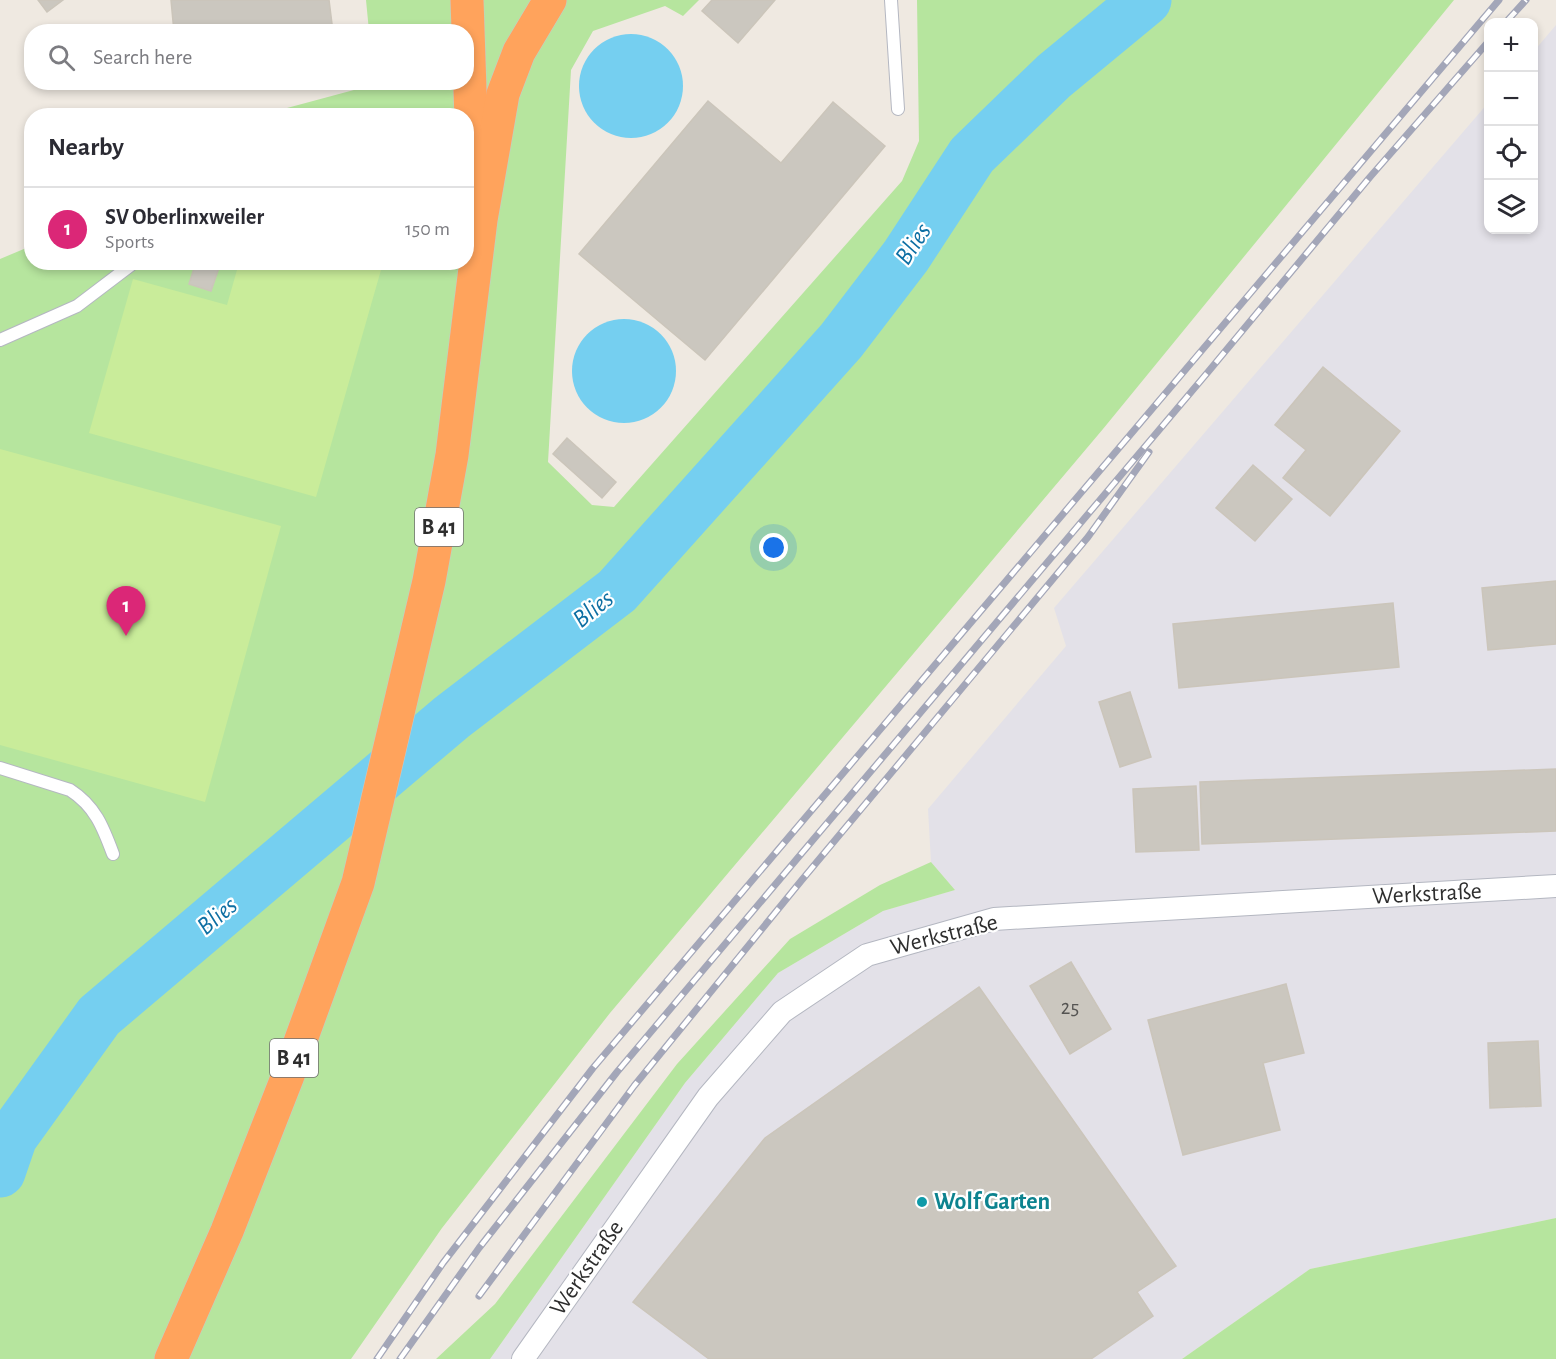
<!DOCTYPE html>
<meta charset="utf-8">
<style>
body{margin:0;font-family:"Alegreya Sans",sans-serif;background:#f2f2f3;color:#2b2b33}
.controls{position:absolute;right:18px;top:18px;display:grid;overflow:hidden;border-radius:12px;box-shadow:0 3px 9px #0003}
.controls button{width:54px;height:54px;display:grid;place-items:center;padding:0;border:0;border-bottom:2px solid #e1e1e2;background:#fff;color:#2b2b33;font:30px sans-serif}
.you{position:absolute;left:774px;top:548px;width:21px;height:21px;margin:-15px;border:4px solid #fff;border-radius:50%;background:#1a73e8;box-shadow:0 0 0 9px #1a73e833}
.badge{display:grid;place-items:center;width:39px;height:39px;border-radius:50%;background:#db2777;color:#fff;font-size:20px;font-weight:700}
.pin{position:absolute;translate:-50% -50px;filter:drop-shadow(0 2px 3px #0008)}
.pin::after{content:'';position:absolute;top:32px;width:21px;height:18px;background:inherit;clip-path:polygon(0 0,100% 0,50% 100%)}
.list{margin:0;padding:0;list-style:none}
h2{display:flex;justify-content:space-between;align-items:center;height:78px;margin:0;padding:0 24px;font-size:26px}
h2 small{font-size:20px;font-weight:400;color:#7c7c81}
.list li{display:grid;grid-template-columns:39px 1fr auto;gap:18px;align-items:center;box-sizing:border-box;height:84px;padding:0 24px;border-top:2px solid #e1e1e2}
.list b{display:block;font-size:22px;white-space:nowrap}
.list p{margin:0;font-size:20px;white-space:nowrap;color:#7c7c81}
.list em{font-size:20px;font-style:normal;color:#7c7c81}
.icon{flex:none;width:33px;height:33px;fill:none;stroke:currentColor;stroke-width:2;stroke-linecap:round;stroke-linejoin:round}
.map{position:relative;flex:none;width:1556px;height:1359px;overflow:hidden}
.search{position:absolute;background:#fff;box-shadow:0 3px 9px #0003;left:24px;top:24px;width:450px;height:66px;display:flex;align-items:center;gap:15px;box-sizing:border-box;padding:0 21px;border-radius:24px;color:#7c7c81;font-size:22px}
.panel{position:absolute;background:#fff;box-shadow:0 3px 9px #0003;left:24px;top:108px;width:450px;height:162px;border-radius:24px}
.map>svg:first-child{display:block}
.industrial{fill:#e3e1e8}
.green{fill:#b6e59e}
.pitch{fill:#c9ec9a}
.water{fill:#75cff0}
.lines{fill:none;stroke-linecap:round;stroke-linejoin:round}
.river{stroke:#75cff0;stroke-width:51}
.building{fill:#cbc7bf;stroke:#cbc5ba;stroke-width:1.5}
.lane-casing{stroke:#b4b7c1;stroke-width:14}
.street-casing{stroke:#b4b7c1;stroke-width:24}
.highway-casing{stroke:#c9c9c9;stroke-width:34}
.lane{stroke:#fff;stroke-width:12}
.street{stroke:#fff;stroke-width:22}
.highway{stroke:#ffa35c;stroke-width:33}
.rail-casing{stroke:#a3a6b8;stroke-width:7}
.rail{stroke:#fff;stroke-width:4.5;stroke-dasharray:14;stroke-linecap:butt}
.culture-dot{fill:#0f9aa8;stroke:#fff;stroke-width:2}
.labels{text-anchor:middle;dominant-baseline:central;stroke-width:4.5;stroke-linejoin:round;paint-order:stroke}
.number-label{font-size:21px;fill:#555452}
.shield{fill:#fff;stroke:#6d6d6d;stroke-width:1.5}
.shield-label{font-size:22px;font-weight:bold;fill:#2e2e2e}
.street-label{font-size:24px;fill:#2e2e2e;stroke:#fff}
.culture-label{font-size:24px;font-weight:bold;fill:#0d838f;stroke:#fff;text-anchor:start}
.water-label{font-size:26px;font-style:italic;fill:#0d6fa3;stroke:#fff}
</style>
<div class="map">
<svg width="1556" height="1359" viewBox="0 0 1556 1359">
<rect width="100%" height="100%" fill="#efe9e1"/>
<polygon class="industrial" points="1556,25 1556,1218 1310,1269 1182,1359 490,1359 685,1083 778,973 883,911 955,890 931,862 928,809 1066,646 1054,608 1488,103 1488,230 1534,230 1534,51"/>
<g class="green">
<polygon points="366,0 699,0 683,16 665,6 593,31 571,70 548,462 592,505 614,507 902,181 919,141 917,0 1454,0 1103,429 610,1013 442,1228 351,1359 0,1359 0,259 31,246 32,262 466,262 466,116 261,115 365,87 366,83 466,82 466,32 369,31"/>
<polygon points="931,862 955,890 883,911 778,973 685,1083 490,1359 436,1359 495,1304 677,1064 790,939 880,885"/>
<polygon points="1556,1218 1556,1359 1182,1359 1310,1269"/>
</g>
<g class="pitch">
<polygon points="239,263 383,263 316,497 89,433 133,279 227,305"/>
<polygon points="0,449 281,526 205,802 0,745"/>
</g>
<g class="water">
<circle cx="631" cy="86" r="52"/>
<circle cx="624" cy="371" r="52"/>
</g>
<g class="lines">
<polyline class="river" points="0,1172 12,1137 99,1016 452,717 617,591 841,341 906,256 972,155 1054,76 1146,0"/>
</g>
<g class="building">
<polygon points="38,0 63,0 47,12"/>
<polygon points="171,0 329,0 333,32 174,32"/>
<polygon points="712,0 775,0 738,43 702,11"/>
<polygon points="181,82 228,82 181,88"/>
<polygon points="708,101 781,163 833,102 885,146 705,360 579,254"/>
<polygon points="196,262 221,262 211,291 189,284"/>
<polygon points="1323,367 1400,431 1330,516 1283,478 1306,450 1275,425"/>
<polygon points="567,438 616,482 602,498 553,454"/>
<polygon points="1253,465 1292,499 1255,541 1216,508"/>
<polygon points="1556,581 1556,644 1488,650 1482,588"/>
<polygon points="1393,603 1399,667 1179,688 1173,624"/>
<polygon points="1130,692 1151,757 1120,767 1099,702"/>
<polygon points="1556,769 1556,831 1202,844 1200,782"/>
<polygon points="1196,786 1199,850 1136,852 1133,789"/>
<polygon points="1071,962 1111,1029 1070,1054 1030,986"/>
<polygon points="1286,984 1304,1053 1263,1063 1280,1130 1183,1155 1148,1020"/>
<polygon points="979,987 1176,1266 1137,1292 1153,1316 1091,1359 709,1359 633,1302 765,1138"/>
<polygon points="1538,1041 1541,1106 1490,1108 1488,1043"/>
</g>
<g class="lines">
<g class="lane-casing">
<g id="lane">
<polyline points="891,0 898,109"/>
<polyline points="0,340 77,306 135,262"/>
<path d="M0 768 70 790C95 806 103 827 113 854"/>
</g>
</g>
<g class="street-casing">
<polyline id="street" points="523,1359 708,1097 782,1012 867,955 994,919 1556,886"/>
</g>
<g class="highway-casing">
<g id="highway">
<polyline points="467,0 473,179"/>
<polyline points="171,1359 227,1231 287,1078 358,883 429,581 452,455 481,220 503,94 519,52 550,0"/>
</g>
</g>
<use href="#lane" class="lane"/>
<use href="#street" class="street"/>
<use href="#highway" class="highway"/>
<g class="rail-casing">
<g id="rail">
<polyline points="1506,22 1526,0"/>
<polyline points="479,1296 634,1086 801,881 1088,537 1149,452"/>
<polyline points="377,1359 443,1263 593,1068 1499,0"/>
<polyline points="400,1359 479,1248 617,1072 1208,372 1370,177 1488,42"/>
</g>
</g>
<use href="#rail" class="rail"/>
</g>
<circle class="culture-dot" cx="922" cy="1202" r="6"/>
<g class="labels">
<g class="number-label">
<text x="1070" y="1007">25</text>
</g>
<g class="shield">
<rect x="415" y="508" width="48" height="38" rx="4.5"/>
<rect x="270" y="1039" width="48" height="38" rx="4.5"/>
</g>
<g class="shield-label">
<text x="439" y="527">B 41</text>
<text x="294" y="1058">B 41</text>
</g>
<g class="street-label">
<text transform="translate(1427 894) rotate(-3)">Werkstraße</text>
<text transform="translate(944 935) rotate(-14)">Werkstraße</text>
<text transform="translate(587 1268) rotate(-55)">Werkstraße</text>
</g>
<g class="culture-label">
<text x="934" y="1202">Wolf Garten</text>
</g>
<g class="water-label">
<text transform="translate(913 244) rotate(-56)">Blies</text>
<text transform="translate(593 609) rotate(-38)">Blies</text>
<text transform="translate(217 916) rotate(-40)">Blies</text>
</g>
</g>
</svg>
<div class="controls">
<button>+</button>
<button>−</button>
<button><svg class="icon" aria-label="locate" viewBox="0 0 24 24"><circle cx="12" cy="12" r="6"/><path d="M12 2v4M12 18v4M2 12h4M18 12h4"/></svg></button>
<button><svg class="icon" aria-label="layers" viewBox="0 0 24 24"><path d="M12 4l9 5-9 5-9-5zM3 14l9 5 9-5"/></svg></button>
</div>
<div class="you"></div>
<div class="pin badge" style="left:126px;top:636px">1</div>
<div class="search"><svg class="icon" aria-label="search" viewBox="0 0 24 24"><circle cx="10" cy="10" r="6"/><path d="M15 15l6 6"/></svg>Search here</div>
<section class="panel">
<h2>Nearby<small></small></h2>
<ul class="list">
<li><span class="badge">1</span><div><b>SV Oberlinxweiler</b><p>Sports</p></div><em>150 m</em></li>
</ul>
</section>
</div>
